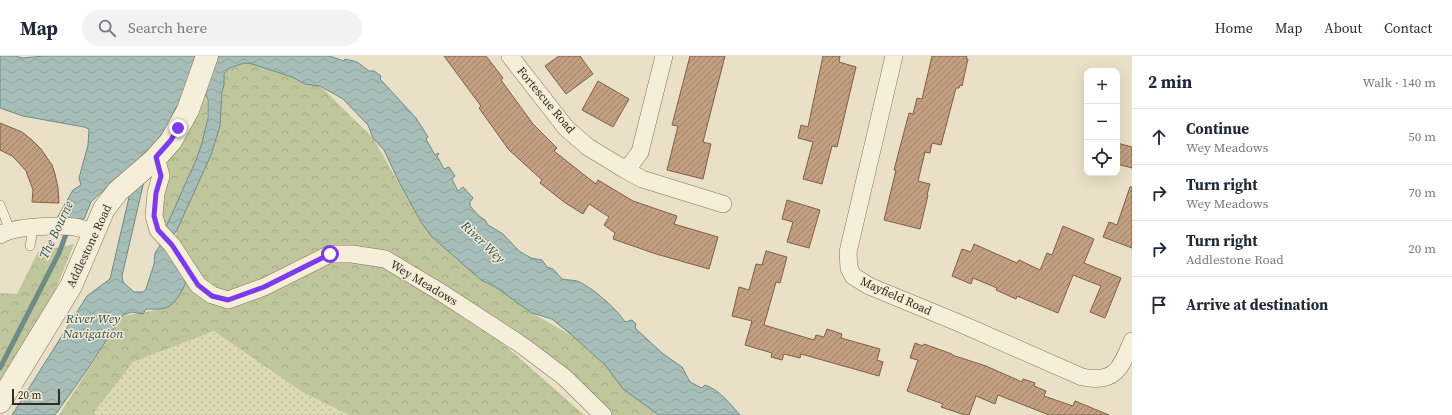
<!DOCTYPE html>
<meta charset="utf-8">
<style>
body{margin:0;font-family:"Source Serif 4",serif;background:#f2f2f3;color:#1f2937}
.controls{position:absolute;right:12px;top:12px;display:grid;overflow:hidden;border-radius:8px;box-shadow:0 4px 16px #0002}
.controls button{width:36px;height:36px;display:grid;place-items:center;padding:0;border:0;border-bottom:1px solid #e0e1e3;background:#fff;color:#1f2937;font:20px sans-serif}
.scale{position:absolute;left:12px;bottom:10px;width:48px;box-sizing:border-box;padding-left:4px;border:2px solid #352b20;border-top:0;font-size:11px;line-height:14px;white-space:nowrap;color:#352b20;-webkit-text-stroke:3px #f2ebd5;paint-order:stroke}
.stop{position:absolute;width:12px;height:12px;margin:-9px;border:3px solid #7c3aed;border-radius:50%;background:#fff}
.stop.end{background:#7c3aed;border-color:#fff;box-shadow:0 1px 4px #0008}
.list{margin:0;padding:0;list-style:none}
h2{display:flex;justify-content:space-between;align-items:center;height:52px;margin:0;padding:0 16px;font-size:17px}
h2 small{font-size:13px;font-weight:400;color:#747a83}
.list li{display:grid;grid-template-columns:26px 1fr auto;gap:12px;align-items:center;box-sizing:border-box;height:56px;padding:0 16px;border-top:1px solid #e0e1e3}
.list b{display:block;font-size:15px;white-space:nowrap}
.list p{margin:0;font-size:13px;white-space:nowrap;color:#747a83}
.list em{font-size:13px;font-style:normal;color:#747a83}
.icon{flex:none;width:22px;height:22px;fill:none;stroke:currentColor;stroke-width:2;stroke-linecap:round;stroke-linejoin:round}
.map{position:relative;flex:none;width:1132px;height:359px;overflow:hidden}
header{display:flex;align-items:center;gap:24px;box-sizing:border-box;height:56px;padding:0 20px;background:#fff;border-bottom:1px solid #e0e1e3}
header strong{font-size:19px}
nav{display:flex;gap:22px;margin-inline-start:auto;font-size:14px}
.search{width:280px;height:36px;background:#f2f2f3;display:flex;align-items:center;gap:10px;box-sizing:border-box;padding:0 14px;border-radius:22px;color:#747a83;font-size:15px}
main{display:flex}
aside{flex:1;background:#fff}
.map>svg:first-child{display:block}
.farmland{fill:url(#farmland-dots)}
.forest{fill:url(#forest-crowns)}
.water{fill:url(#water-waves);stroke:#6f8b85;fill-rule:evenodd}
.lines{fill:none;stroke-linecap:round;stroke-linejoin:round}
.stream{stroke:#6f8b85;stroke-width:5}
.building{fill:url(#building-hatch);stroke:#805f46}
.service-casing{stroke:#83735e;stroke-width:10}
.minor-casing{stroke:#83735e;stroke-width:18}
.tertiary-casing{stroke:#83735e;stroke-width:23}
.service{stroke:#f5eed9;stroke-width:9}
.minor{stroke:#f5eed9;stroke-width:17}
.tertiary{stroke:#f5eed9;stroke-width:22}
.route{stroke:#7c3aed;stroke-width:5}
.labels{text-anchor:middle;dominant-baseline:central;stroke-width:3;stroke-linejoin:round;paint-order:stroke}
.street-label{font-size:12px;fill:#352b20;stroke:#f2ebd5}
.water-label{font-size:13px;font-style:italic;fill:#315352;stroke:#f2ebd5}
</style>
<header>
<strong>Map</strong>
<div class="search"><svg class="icon" aria-label="search" viewBox="0 0 24 24"><circle cx="10" cy="10" r="6"/><path d="M15 15l6 6"/></svg>Search here</div>
<nav><a>Home</a><a>Map</a><a>About</a><a>Contact</a></nav>
</header>
<main>
<div class="map">
<svg width="1132" height="359" viewBox="0 0 1132 359">
<defs>
<pattern id="farmland-dots" width="8" height="8" patternUnits="userSpaceOnUse"><rect width="8" height="8" fill="#ded9b5"/><path d="M2 2h.1M6 6h.1" fill="none" stroke="#bfba9b" stroke-width="1.8" stroke-linecap="round"/></pattern>
<pattern id="forest-crowns" width="20" height="18" patternUnits="userSpaceOnUse"><rect width="20" height="18" fill="#c0c69c"/><path d="M2 6a3 3 0 1 1 6 0M12 15a3 3 0 1 1 6 0" fill="none" stroke="#a6aa86"/></pattern>
<pattern id="water-waves" width="16" height="10" patternUnits="userSpaceOnUse"><rect width="16" height="10" fill="#a7beb8"/><path d="M0 5q4-4 8 0t8 0" fill="none" stroke="#90a39e"/></pattern>
<pattern id="building-hatch" width="6" height="6" patternUnits="userSpaceOnUse"><rect width="6" height="6" fill="#c39f81"/><path d="M-1 1l2-2M0 6l6-6M5 7l2-2" fill="none" stroke="#9f8269"/></pattern>
</defs>
<rect width="100%" height="100%" fill="#e9e0c7"/>
<polygon class="farmland" points="214,275 302,336 349,359 92,359 133,306"/>
<g class="forest">
<polygon points="244,7 252,8 320,30 373,82 421,166 532,257 574,281 658,359 600,359 417,212 584,359 349,359 302,336 214,275 133,306 92,359 59,359 123,260 162,253 177,174 211,99 220,70 224,19 227,14"/>
<path d="M204 33C216 71 193 108 179 142 174 154 170 165 165 177L156 137V101Z"/>
<polygon points="74,188 55,235 0,326 0,237 17,238 38,196"/>
</g>
<path class="water" d="M0 0H16L22 2 44 0H329L344 5 345 3 357 6 369 15H374L381 20 380 23 416 62 428 81 426 83 435 99 438 97 439 98 437 100 444 113 449 111 455 120 452 123 458 135 463 131 473 142 470 146V150L479 160 485 164 488 169 503 178 519 195 531 202 542 204 547 211 553 213 562 223C567 224 573 224 577 225 592 231 617 253 625 266L632 264 636 268 635 272 662 297 682 311 690 326 702 332 705 329C720 334 729 347 740 359H659L623 333 606 310 574 281 552 263 532 257 494 230 481 224 431 180 421 166 399 126 384 94 373 82 368 69 343 43 320 30 305 28 292 21 252 8 244 7 230 12 227 14 224 18V29L222 36 220 70 211 99 177 174 171 182C175 192 184 209 186 219 188 229 176 246 168 251 162 254 153 253 146 253L143 258 132 256 123 259 87 314 55 359H12L87 240 110 223 130 137 123 116 91 146 84 163 57 162 73 134 81 129 79 122 88 89 89 73 84 71 23 60 0 52ZM204 34 208 44V62L202 87 196 104 167 169 163 185 155 197 154 208 146 233 143 236H134L123 226 122 220 144 125 140 101C158 86 167 73 176 51L197 54Z"/>
<g class="lines">
<polyline class="stream" points="0,312 59,197 68,173"/>
</g>
<g class="building">
<polygon points="444,0 486,0 503,22 501,24 533,68 557,92 554,95 583,118 596,128 598,124 633,145 677,160 674,168 718,181 709,213 656,198 613,183 615,177 604,169 609,161 589,148 583,158 564,146 540,127 542,124 509,94 479,52 481,50"/>
<polygon points="559,0 580,0 593,18 566,38 545,10"/>
<polygon points="690,0 725,0 703,86 711,88 703,123 667,114 678,70 672,69"/>
<polygon points="823,0 840,0 839,6 856,11 837,91 832,90 822,128 803,123 813,86 798,82 801,69 808,71"/>
<polygon points="932,0 967,0 966,3 968,3 962,30 960,29 959,32 956,32 941,89 932,87 930,97 925,96 918,125 930,128 927,139 928,139 920,173 884,164 896,114 894,114 909,57 913,58 917,42 922,43"/>
<polygon points="598,25 629,43 613,71 582,54"/>
<polygon points="0,67 22,76 32,84 41,93 52,109 55,118 58,132 59,147 32,146 33,134 26,115 19,107 12,100 0,94"/>
<polygon points="1117,87 1132,91 1132,112 1117,108"/>
<polygon points="1130,131 1132,131 1132,192 1103,181 1109,166 1117,169"/>
<polygon points="787,144 820,154 809,192 787,186 793,166 782,163"/>
<polygon points="1063,170 1094,183 1084,207 1121,222 1105,262 1090,256 1101,230 1073,219 1058,257 1017,240 1016,243 996,234 997,232 973,222 971,228 952,220 962,193 971,196 974,188 1017,207 1019,204 1040,214 1047,197 1052,199"/>
<polygon points="766,195 787,201 780,227 776,226 764,269 814,284 816,279 824,281 827,273 842,278 841,282 880,293 877,304 883,306 879,320 801,298 800,302 784,298 782,304 771,301 772,297 745,289 752,265 732,260 739,231 749,234 756,208 762,209"/>
<polygon points="915,287 923,290 924,288 952,298 952,299 986,310 1022,326 1023,323 1035,327 1034,330 1046,335 1044,340 1073,350 1075,345 1109,359 1049,359 998,339 995,348 976,340 969,359 965,359 941,351 943,348 907,335 918,304 910,302"/>
</g>
<g class="lines">
<g class="service-casing">
<g id="service">
<polyline points="0,149 10,174"/>
<polyline points="30,190 33,173"/>
</g>
</g>
<g class="minor-casing">
<g id="minor">
<polyline points="510,0 566,72 588,91 624,113 632,107 640,96 664,0"/>
<path d="M894 0 848 196 849 212 853 220 869 230 959 267 1082 321C1115 328 1121 312 1132 285"/>
<polyline points="156,101 161,120 156,137 154,160 158,174 172,189 198,229 212,239 228,244 264,231 330,198 352,198 385,203 442,237 523,290 564,321 603,359"/>
<polyline points="624,113 642,123 723,148"/>
<path d="M0 179C13 170 59 169 75 171 81 172 87 174 93 176"/>
</g>
</g>
<g class="tertiary-casing">
<polyline id="tertiary" points="0,346 71,230 104,153 118,135 154,104 171,85 188,54 207,0"/>
</g>
<use href="#service" class="service"/>
<use href="#minor" class="minor"/>
<use href="#tertiary" class="tertiary"/>
</g>
<g class="lines">
<polyline class="route" points="178,72 171,84 156,101 161,120 156,137 154,160 158,174 172,189 198,229 212,240 228,244 264,231 330,198"/>
</g>
<g class="labels">
<g class="street-label">
<text transform="translate(546 44) rotate(50)">Fortescue Road</text>
<text transform="translate(89 190) rotate(-65)">Addlestone Road</text>
<text transform="translate(424 227) rotate(31)">Wey Meadows</text>
<text transform="translate(896 240) rotate(24)">Mayfield Road</text>
</g>
<g class="water-label">
<text transform="translate(56 174) rotate(-65)">The Bourne</text>
<text transform="translate(483 186) rotate(44)">River Wey</text>
<text x="93" y="262">River Wey<tspan x="93" dy="15">Navigation</tspan></text>
</g>
</g>
</svg>
<div class="controls">
<button>+</button>
<button>−</button>
<button><svg class="icon" aria-label="locate" viewBox="0 0 24 24"><circle cx="12" cy="12" r="6"/><path d="M12 2v4M12 18v4M2 12h4M18 12h4"/></svg></button>
</div>
<div class="scale">20 m</div>
<div class="stop" style="left:330px;top:198px"></div>
<div class="stop end" style="left:178px;top:72px"></div>
</div>
<aside>
<h2>2 min<small>Walk · 140 m</small></h2>
<ul class="list">
<li><svg class="icon" aria-label="ahead" viewBox="0 0 24 24"><path d="M12 20V5M6 11l6-6 6 6"/></svg><div><b>Continue</b><p>Wey Meadows</p></div><em>50 m</em></li>
<li><svg class="icon" aria-label="right" viewBox="0 0 24 24"><path d="M7 20v-9h11M14 6l5 5-5 5"/></svg><div><b>Turn right</b><p>Wey Meadows</p></div><em>70 m</em></li>
<li><svg class="icon" aria-label="right" viewBox="0 0 24 24"><path d="M7 20v-9h11M14 6l5 5-5 5"/></svg><div><b>Turn right</b><p>Addlestone Road</p></div><em>20 m</em></li>
<li><svg class="icon" aria-label="arrive" viewBox="0 0 24 24"><path d="M6 21V4h12l-3 4 3 4H6"/></svg><div><b>Arrive at destination</b></div></li>
</ul>
</aside>
</main>
